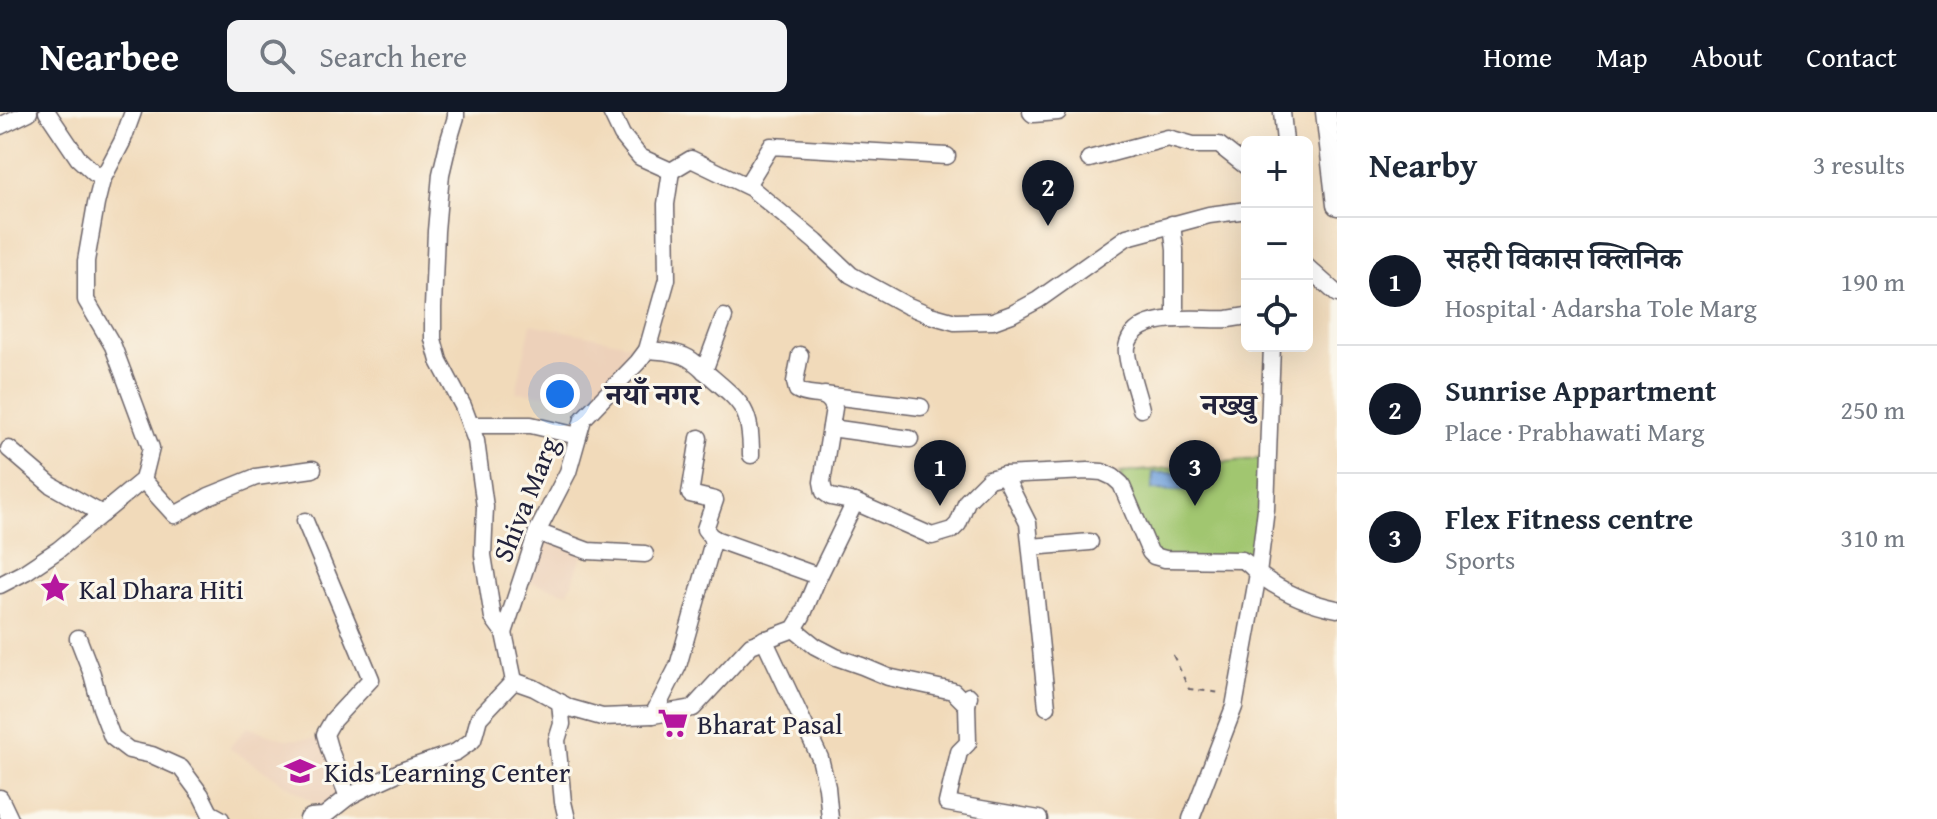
<!DOCTYPE html>
<meta charset="utf-8">
<style>
body{margin:0;font-family:"Gentium Book Plus","Noto Serif Devanagari",serif;background:#f2f2f3;color:#1f2937}
.controls{position:absolute;right:24px;top:24px;display:grid;overflow:hidden;border-radius:12px;box-shadow:0 8px 32px #0002}
.controls button{width:72px;height:72px;display:grid;place-items:center;padding:0;border:0;border-bottom:2px solid #e0e1e3;background:#fff;color:#1f2937;font:40px sans-serif}
.you{position:absolute;left:560px;top:282px;width:28px;height:28px;margin:-20px;border:6px solid #fff;border-radius:50%;background:#1a73e8;box-shadow:0 0 0 12px #1a73e833}
.badge{display:grid;place-items:center;width:52px;height:52px;border-radius:50%;background:#111827;color:#fff;font-size:26px;font-weight:700}
.pin{position:absolute;translate:-50% -66px;filter:drop-shadow(0 2px 4px #0008)}
.pin::after{content:'';position:absolute;top:42px;width:28px;height:24px;background:inherit;clip-path:polygon(0 0,100% 0,50% 100%)}
.list{margin:0;padding:0;list-style:none}
h2{display:flex;justify-content:space-between;align-items:center;height:104px;margin:0;padding:0 32px;font-size:34px}
h2 small{font-size:26px;font-weight:400;color:#747a83}
.list li{display:grid;grid-template-columns:52px 1fr auto;gap:24px;align-items:center;box-sizing:border-box;height:128px;padding:0 32px;border-top:2px solid #e0e1e3}
.list b{display:block;font-size:30px;white-space:nowrap}
.list p{margin:0;font-size:26px;white-space:nowrap;color:#747a83}
.list em{font-size:26px;font-style:normal;color:#747a83}
.icon{flex:none;width:44px;height:44px;fill:none;stroke:currentColor;stroke-width:2;stroke-linecap:round;stroke-linejoin:round}
.map{position:relative;flex:none;width:1337px;height:707px;overflow:hidden}
header{display:flex;align-items:center;gap:48px;box-sizing:border-box;height:112px;padding:0 40px;background:#111827;color:#fff}
header strong{font-size:38px}
nav{display:flex;gap:44px;margin-inline-start:auto;font-size:28px}
.search{width:560px;height:72px;background:#f2f2f3;display:flex;align-items:center;gap:20px;box-sizing:border-box;padding:0 28px;border-radius:12px;color:#747a83;font-size:30px}
main{display:flex}
aside{flex:1;background:#fff}
.map>svg:first-child{display:block}
.built{fill:#edd1ba}
.green{fill:#a1c670;stroke:#627456;stroke-width:2}
.water{fill:#72a1db;stroke:#4a628b;stroke-width:2}
.lines{fill:none;stroke-linecap:round;stroke-linejoin:round}
.minor-casing{stroke:#6a6267;stroke-width:19}
.major-casing{stroke:#6a6267;stroke-width:23}
.path{stroke:#6a6267;stroke-width:2;stroke-dasharray:6 6;stroke-linecap:butt}
.minor{stroke:#fff;stroke-width:16}
.major{stroke:#fff;stroke-width:20}
.labels{text-anchor:middle;dominant-baseline:central;stroke-width:6;stroke-linejoin:round;paint-order:stroke}
.street-label{font-size:28px;fill:#22223b;stroke:#fbf7ec}
.poi-label{font-size:28px;fill:#22223b;stroke:#fbf7ec;text-anchor:start}
.neighbourhood-label{font-size:30px;font-weight:bold;fill:#22223b;stroke:#fbf7ec}
</style>
<header>
<strong>Nearbee</strong>
<div class="search"><svg class="icon" aria-label="search" viewBox="0 0 24 24"><circle cx="10" cy="10" r="6"/><path d="M15 15l6 6"/></svg>Search here</div>
<nav><a>Home</a><a>Map</a><a>About</a><a>Contact</a></nav>
</header>
<main>
<div class="map">
<svg width="1337" height="707" viewBox="0 0 1337 707">
<rect width="100%" height="100%" fill="#fbf7ec"/>
<filter id="ink" filterUnits="userSpaceOnUse"><feTurbulence type="fractalNoise" baseFrequency=".0125" numOctaves="2"/><feDisplacementMap in="SourceGraphic" scale="16" xChannelSelector="R" yChannelSelector="G"/><feConvolveMatrix kernelMatrix="1 2 1 2 8 2 1 2 1" color-interpolation-filters="sRGB"/></filter>
<filter id="wash" filterUnits="userSpaceOnUse"><feTurbulence type="fractalNoise" baseFrequency=".006" numOctaves="4" result="noise"/><feDisplacementMap in="SourceGraphic" scale="32" xChannelSelector="R" yChannelSelector="G"/><feGaussianBlur stdDeviation="1.8" result="paint"/><feColorMatrix in="noise" values="0 0 0 0 0 0 0 0 0 0 0 0 0 0 0 0 0 1.4 0 .05"/><feComposite in="paint" operator="in"/></filter>
<g filter="url(#wash)">
<rect width="100%" height="100%" fill="#f1daba"/>
<g class="built">
<polygon points="531,212 643,235 583,296 568,285 516,280"/>
<polygon points="540,422 584,439 568,481 523,468"/>
<polygon points="247,615 285,627 322,627 342,683 321,695 229,636"/>
</g>
<polygon class="green" points="1264,346 1255,451 1145,451 1120,361"/>
<polygon class="water" points="1153,361 1193,361 1191,379 1152,378"/>
</g>
<g filter="url(#ink)">
<g class="lines">
<g class="minor-casing">
<g id="minor">
<polyline points="47,0 78,46 102,68"/>
<polyline points="611,0 622,23 640,45 671,59 691,47 751,76 816,130 851,163 906,193 930,203 955,210 993,209 1012,202 1038,188 1127,125 1209,103 1247,98"/>
<polyline points="1031,0 1033,2 1058,0"/>
<polyline points="1282,0 1285,30"/>
<polyline points="0,14 29,0"/>
<polyline points="1089,47 1168,26 1193,33 1219,33 1247,55"/>
<polyline points="747,73 771,34 947,44"/>
<polyline points="1172,112 1175,138 1175,207"/>
<polyline points="1307,155 1337,182"/>
<path d="M647 238C658 239 673 239 684 244 694 248 702 257 709 263 743 292 751 297 751 343"/>
<path d="M800 243 795 270 797 278C812 287 826 276 834 296L822 370 824 380 831 385 855 390 932 424 952 418 958 412 967 389 989 367 1004 363 1088 359 1102 360 1113 365 1121 372 1150 440 1154 444 1165 447 1242 448C1251 452 1254 459 1261 464 1283 480 1311 492 1337 497"/>
<polyline points="704,259 724,205"/>
<polyline points="824,283 921,295"/>
<path d="M1141 297C1138 283 1125 247 1127 235 1134 197 1200 209 1228 207 1234 206 1241 205 1247 204"/>
<polyline points="470,313 531,313 578,324"/>
<polyline points="831,316 910,327"/>
<polyline points="699,326 690,382 715,388 705,417 712,426 818,464"/>
<polyline points="9,337 51,373 102,402"/>
<polyline points="1004,363 1028,411 1047,595"/>
<polyline points="143,368 175,403 209,384 256,365 313,357"/>
<polyline points="305,409 371,567 333,608 325,622 329,636 348,685"/>
<polyline points="537,420 588,439 645,442"/>
<polyline points="1031,435 1090,430"/>
<polyline points="0,473 25,460 58,438 143,368 151,336 113,234 86,188 86,149 96,92 102,68 122,30 133,0"/>
<polyline points="794,517 815,534 836,545 862,554 888,565 953,579 967,593"/>
<polyline points="504,521 537,420 568,360 583,307 638,250 647,238 667,167 666,92 671,59"/>
<polyline points="78,526 92,562 101,596 112,625 129,638 152,643 181,656 201,683 210,701 221,707"/>
<polyline points="764,527 820,646 827,675 830,707"/>
<polyline points="514,569 534,576 570,596 602,605 653,603 693,596 751,533 794,517 802,504 817,468 855,390"/>
<polyline points="969,584 967,593 968,631 959,640 947,691 1039,707"/>
<polyline points="560,590 562,612 557,628 563,690 567,707"/>
<polyline points="653,603 678,554 714,426"/>
<polyline points="0,686 10,707"/>
<polyline points="308,707 311,705 324,704 348,685 369,674 404,658 456,640 473,628 479,606 514,569 504,521 493,506 483,443 485,395 476,329 463,294 439,249 433,227 433,196 436,119 441,62 449,28 456,5 456,0"/>
<polyline points="1191,707 1234,595 1258,462 1266,397 1272,234"/>
</g>
</g>
<g class="major-casing">
<polyline id="major" points="1326,0 1337,93"/>
</g>
<polyline class="path" points="1173,543 1189,577 1222,581"/>
<use href="#minor" class="minor"/>
<use href="#major" class="major"/>
</g>
</g>
<defs>
<g id="sight-bare" transform="scale(2.4)"><path d="M0-6L1.8-2.2L6-1.7L2.9 1.2L3.7 5.4L0 3.3L-3.7 5.4L-2.9 1.2L-6-1.7L-1.8-2.2Z" fill="#b5179e" stroke="#fbf7ec" stroke-width="2.5" paint-order="stroke"/></g>
<g id="supermarket-bare" transform="scale(2.4)"><path d="M-6-5.5h2.5l.6 2H6L4.5 2H-2.5L-4.4-4H-6ZM-1.5 3.2a1.3 1.3 0 1 0 .1 0ZM3 3.2a1.3 1.3 0 1 0 .1 0Z" fill="#b5179e" stroke="#fbf7ec" stroke-width="2.5" paint-order="stroke"/></g>
<g id="school-bare" transform="scale(2.4)"><path d="M0-5L7-2L0 1L-7-2ZM-4 1L0 2.5L4 1V4Q0 6-4 4Z" fill="#b5179e" stroke="#fbf7ec" stroke-width="2.5" paint-order="stroke"/></g>
</defs>
<g fill-rule="evenodd">
<use href="#sight-bare" x="55" y="476"/>
<use href="#supermarket-bare" x="673" y="611"/>
<use href="#school-bare" x="300" y="659"/>
</g>
<g class="labels">
<g class="street-label">
<text transform="translate(525 387) rotate(-68)">Shiva Marg</text>
</g>
<g class="poi-label">
<text x="79" y="476">Kal Dhara Hiti</text>
<text x="697" y="611">Bharat Pasal</text>
<text x="324" y="659">Kids Learning Center</text>
</g>
<g class="neighbourhood-label">
<text x="653" y="282">नयाँ नगर</text>
<text x="1229" y="292">नख्खु</text>
</g>
</g>
</svg>
<div class="controls">
<button>+</button>
<button>−</button>
<button><svg class="icon" aria-label="locate" viewBox="0 0 24 24"><circle cx="12" cy="12" r="6"/><path d="M12 2v4M12 18v4M2 12h4M18 12h4"/></svg></button>
</div>
<div class="you"></div>
<div class="pin badge" style="left:940px;top:394px">1</div>
<div class="pin badge" style="left:1048px;top:114px">2</div>
<div class="pin badge" style="left:1195px;top:394px">3</div>
</div>
<aside>
<h2>Nearby<small>3 results</small></h2>
<ul class="list">
<li><span class="badge">1</span><div><b>सहरी विकास क्लिनिक</b><p>Hospital · Adarsha Tole Marg</p></div><em>190 m</em></li>
<li><span class="badge">2</span><div><b>Sunrise Appartment</b><p>Place · Prabhawati Marg</p></div><em>250 m</em></li>
<li><span class="badge">3</span><div><b>Flex Fitness centre</b><p>Sports</p></div><em>310 m</em></li>
</ul>
</aside>
</main>
